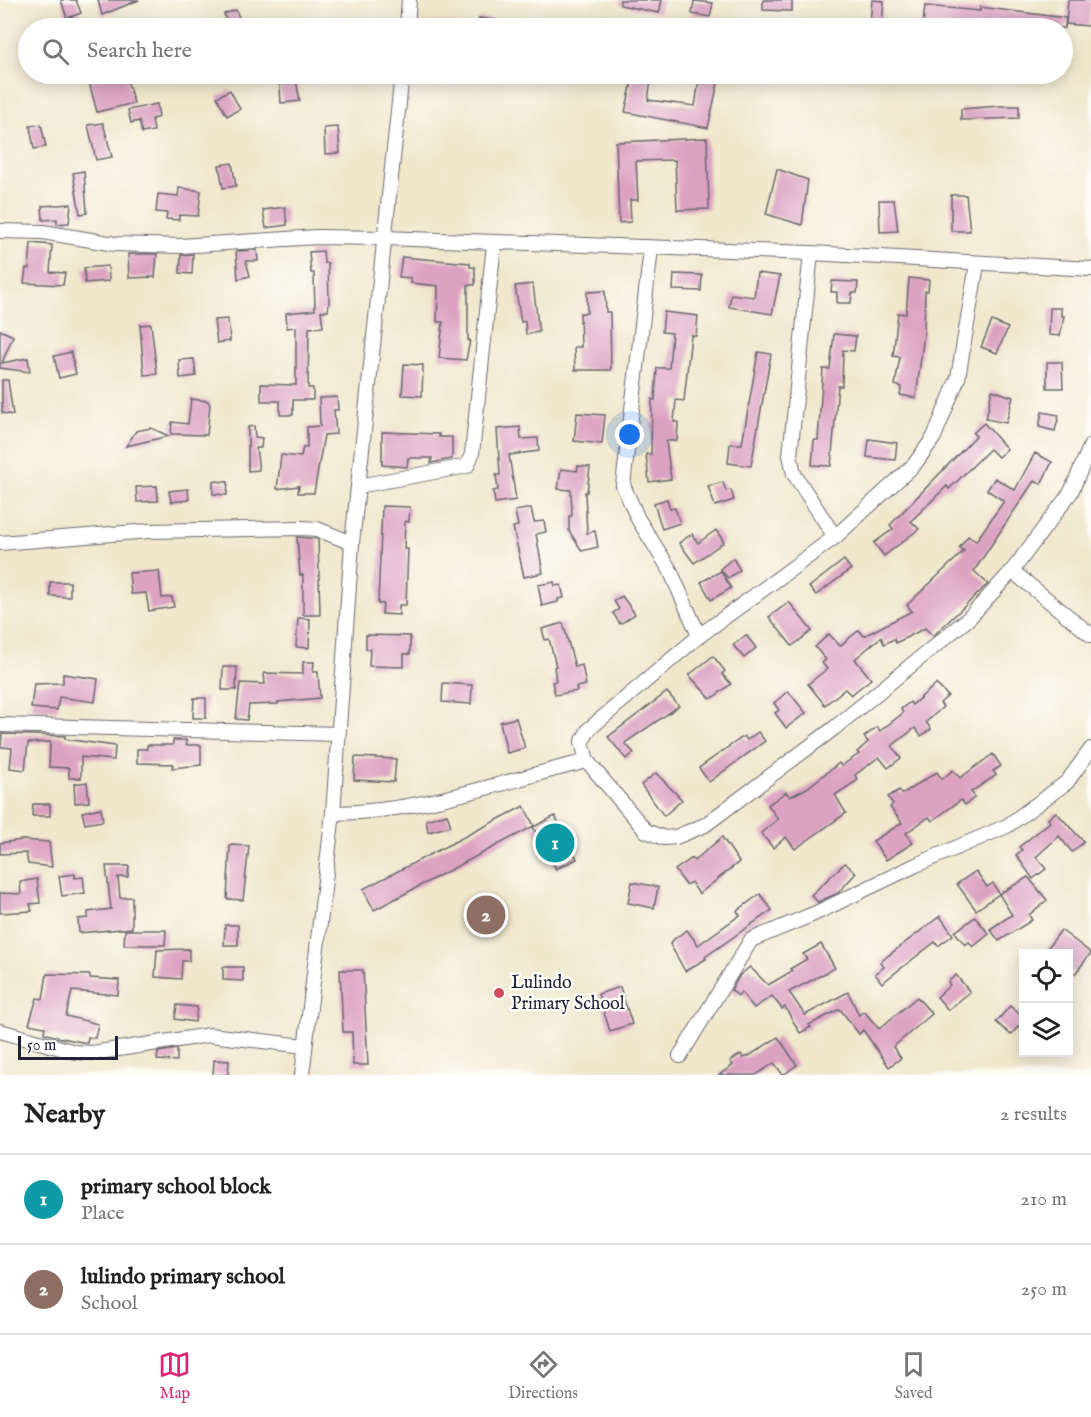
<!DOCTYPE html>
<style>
body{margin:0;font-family:"IM FELL English",serif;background:#f6f6f6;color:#222}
.controls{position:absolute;right:18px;bottom:18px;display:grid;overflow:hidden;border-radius:0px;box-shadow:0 3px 15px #0003}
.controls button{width:54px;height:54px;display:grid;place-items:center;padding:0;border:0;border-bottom:2px solid #e0e0e0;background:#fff;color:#222;font:30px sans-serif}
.scale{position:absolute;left:18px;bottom:15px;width:100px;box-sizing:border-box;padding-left:6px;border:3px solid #22223b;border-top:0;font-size:16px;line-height:21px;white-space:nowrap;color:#22223b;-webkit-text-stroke:4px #fdfcf7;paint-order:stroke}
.you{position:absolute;left:630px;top:435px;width:21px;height:21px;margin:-15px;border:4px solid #fff;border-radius:50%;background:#1a73e8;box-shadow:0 0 0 9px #1a73e833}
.badge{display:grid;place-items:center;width:39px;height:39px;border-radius:50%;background:#db2777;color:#fff;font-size:20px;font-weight:700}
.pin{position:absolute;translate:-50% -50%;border:3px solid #fff;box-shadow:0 2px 6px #0006}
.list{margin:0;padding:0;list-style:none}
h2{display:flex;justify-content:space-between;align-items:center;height:78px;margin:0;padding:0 24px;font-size:26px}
h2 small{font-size:20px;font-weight:400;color:#767676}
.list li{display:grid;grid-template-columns:39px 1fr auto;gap:18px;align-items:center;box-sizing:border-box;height:90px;padding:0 24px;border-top:2px solid #e0e0e0}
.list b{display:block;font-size:22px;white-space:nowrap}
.list p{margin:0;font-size:20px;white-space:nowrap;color:#767676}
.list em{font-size:20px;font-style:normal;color:#767676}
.icon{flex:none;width:33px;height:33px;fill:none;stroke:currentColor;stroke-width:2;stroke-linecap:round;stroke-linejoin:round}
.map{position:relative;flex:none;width:1091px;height:1075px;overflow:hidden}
.search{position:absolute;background:#fff;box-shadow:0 3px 15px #0003;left:18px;right:18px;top:18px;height:66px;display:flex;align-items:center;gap:15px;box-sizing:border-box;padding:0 21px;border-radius:33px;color:#767676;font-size:22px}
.sheet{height:258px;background:#fff}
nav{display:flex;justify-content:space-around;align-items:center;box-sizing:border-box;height:84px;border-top:2px solid #e0e0e0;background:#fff;font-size:16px;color:#767676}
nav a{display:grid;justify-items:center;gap:3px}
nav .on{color:#db2777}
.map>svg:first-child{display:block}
.building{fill:#dca2c2}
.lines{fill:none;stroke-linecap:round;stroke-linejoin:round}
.minor-casing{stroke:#6a676e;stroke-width:16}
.minor{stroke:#fff;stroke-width:14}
.poi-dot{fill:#d1495b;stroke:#fdfcf7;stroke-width:2}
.labels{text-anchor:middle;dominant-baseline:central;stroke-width:5;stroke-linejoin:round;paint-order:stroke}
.poi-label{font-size:18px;fill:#22223b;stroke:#fdfcf7;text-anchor:start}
</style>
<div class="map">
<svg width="1091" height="1075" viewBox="0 0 1091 1075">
<rect width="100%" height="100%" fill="#fdfcf7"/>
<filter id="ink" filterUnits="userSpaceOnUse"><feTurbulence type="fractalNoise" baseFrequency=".0167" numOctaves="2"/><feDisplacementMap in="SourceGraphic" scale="12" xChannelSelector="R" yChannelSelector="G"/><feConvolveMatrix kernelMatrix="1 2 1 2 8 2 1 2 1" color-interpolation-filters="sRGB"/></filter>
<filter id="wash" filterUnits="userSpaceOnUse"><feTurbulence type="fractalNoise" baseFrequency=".008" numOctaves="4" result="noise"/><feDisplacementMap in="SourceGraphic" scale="24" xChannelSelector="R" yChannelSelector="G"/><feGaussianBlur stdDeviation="1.35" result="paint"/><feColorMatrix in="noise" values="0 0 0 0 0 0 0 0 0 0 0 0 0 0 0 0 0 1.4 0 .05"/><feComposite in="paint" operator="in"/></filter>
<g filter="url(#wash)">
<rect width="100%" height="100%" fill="#f0e7cc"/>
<g id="blocks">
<g class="building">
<polygon points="61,0 76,0 81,13 67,18"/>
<polygon points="98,0 139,0 102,15"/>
<polygon points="620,0 662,0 659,13 620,5"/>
<polygon points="763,0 792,0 792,11 763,10"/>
<polygon points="872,0 884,1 882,24 870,23"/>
<polygon points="1068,0 1091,0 1089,26 1066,24"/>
<polygon points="694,1 713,3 710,17 692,14"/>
<polygon points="925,6 980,11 980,7 1066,18 1065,28 965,28 923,24"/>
<polygon points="236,10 243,28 229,28 224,14"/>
<polygon points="479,18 509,22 509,28 477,28"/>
<polygon points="112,74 125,74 134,103 97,112 89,82"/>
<polygon points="279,74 295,74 300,101 281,103"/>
<polygon points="634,74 652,74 648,100 695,106 700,74 720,74 708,128 625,112"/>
<polygon points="230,90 240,109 227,116 217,97"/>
<polygon points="157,104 159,117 152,119 154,131 142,133 139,121 131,123 128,110"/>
<polygon points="999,106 1019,106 1019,118 961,120 961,109"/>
<polygon points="103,123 112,157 96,160 88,125"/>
<polygon points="41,124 46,147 34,149 30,126"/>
<polygon points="338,127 340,153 325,154 324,128"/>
<polygon points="707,138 709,209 677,210 675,160 636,161 638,200 630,200 631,222 619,223 616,142"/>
<polygon points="232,163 236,186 223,188 219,165"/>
<polygon points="777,169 808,180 802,225 766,214"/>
<polygon points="84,171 87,213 80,214 73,173"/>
<polygon points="179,188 201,191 198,216 179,215 179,220 166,219 167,213 156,212 158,194 178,196"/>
<polygon points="951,195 966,195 970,231 951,231"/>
<polygon points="879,200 894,200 898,231 880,232"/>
<polygon points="71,204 69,223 57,224 57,219 43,220 42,206"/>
<polygon points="285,207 287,225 266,228 263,210"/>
<polygon points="31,243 52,245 50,272 65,273 63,285 24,283 26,268 29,269"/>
<polygon points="257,250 258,261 246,261 250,276 238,279 236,251"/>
<polygon points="323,251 324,263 328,263 329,301 328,311 321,311 323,327 309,328 308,388 313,388 313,400 293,400 293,415 280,415 280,401 261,401 261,384 296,385 296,327 287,328 286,313 315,310 314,273 311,273 309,252"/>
<polygon points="128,254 157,254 155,277 129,278"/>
<polygon points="193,254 192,274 180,273 181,255"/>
<polygon points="402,257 470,263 470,267 475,267 475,285 468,285 468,340 470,340 466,360 439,358 443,322 437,322 438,286 411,283 411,278 399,277"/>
<polygon points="108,266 109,281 85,283 84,268"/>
<polygon points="757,273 780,276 772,314 729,307 731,294 754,297"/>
<polygon points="674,274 702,275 701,291 673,290"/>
<polygon points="909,278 929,280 928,291 925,291 924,333 916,398 900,395 902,387 895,385 900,357 893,356 898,313 906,314"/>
<polygon points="832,281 858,282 857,293 852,293 851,303 837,303 837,292 831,292"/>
<polygon points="533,284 539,332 526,334 525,321 521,322 515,286"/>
<polygon points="605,291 606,312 610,312 611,370 575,370 574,347 581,347 580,313 587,313 587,292"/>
<polygon points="1050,308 1061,308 1061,316 1064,316 1060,336 1049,335"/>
<polygon points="664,312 698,316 696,336 691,335 684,401 676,400 674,422 678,422 677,441 666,441 671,479 649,482 646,454 651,454 652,399 655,400 657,368 669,368 672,333 662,332"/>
<polygon points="228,319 230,341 217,343 214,320"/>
<polygon points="992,321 1008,328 997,353 981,347"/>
<polygon points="151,324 157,374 144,375 140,325"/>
<polygon points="0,330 13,336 2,363 28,358 30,372 0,368"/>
<polygon points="834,334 856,336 854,351 843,350 842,386 838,386 831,466 812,465 814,440 818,440 823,369 830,369"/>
<polygon points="71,352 76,374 59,378 54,356"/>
<polygon points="758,352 771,354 751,466 728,463 730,444 742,444"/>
<polygon points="194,359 196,376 180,378 179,360"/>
<polygon points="1047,362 1062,362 1063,388 1047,388"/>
<polygon points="404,364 423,365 422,396 402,395"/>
<polygon points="2,380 8,380 13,415 2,413"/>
<polygon points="992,390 1013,397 1006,423 986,419"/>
<polygon points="337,397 338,410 334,410 336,434 324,435 314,493 298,493 299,486 277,489 281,455 301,457 303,447 307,448 307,427 320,426 319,398"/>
<polygon points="191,399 208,401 210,405 207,435 171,434 172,422 188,424"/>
<polygon points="1042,412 1059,415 1055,431 1039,427"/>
<polygon points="577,413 605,415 602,444 574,441"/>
<polygon points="984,423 1007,449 998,457 990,449 949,489 947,486 911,521 919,529 884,556 874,543 893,529 890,525 976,436 973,433"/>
<polygon points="254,426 255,437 262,438 261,448 256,448 259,470 248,471 248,427"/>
<polygon points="520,427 521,439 538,438 539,451 509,455 516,500 495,503 493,491 498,490 496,475 500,475 497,429"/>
<polygon points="151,428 169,436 126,446 136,431"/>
<polygon points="382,432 439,434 439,437 452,437 452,459 431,463 432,458 408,458 407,467 382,465"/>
<polygon points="869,439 897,443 895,460 867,457"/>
<polygon points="1035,453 1052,462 1041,484 1034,481 974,571 988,584 933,636 925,628 896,643 894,639 884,644 881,637 855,659 871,679 851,695 845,689 825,705 808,684 827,669 822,663 826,660 815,647 829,634 840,646 859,630 864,636 912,611 907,605 964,551 959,548 968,536 976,541 1004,501 987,490 995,478 1015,490"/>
<polygon points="578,466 590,467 587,492 585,492 587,533 595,531 598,547 582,551 569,531 569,516 572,516 571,490 558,489 561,469 577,471"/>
<polygon points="213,481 228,482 227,495 213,494"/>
<polygon points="723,482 726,491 731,490 734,500 715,506 708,486"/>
<polygon points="157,486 158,501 137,502 136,487"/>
<polygon points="188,489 189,500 171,502 169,491"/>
<polygon points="667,499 670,509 675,508 680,523 662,529 654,503"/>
<polygon points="382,506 410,507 409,522 405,521 404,549 408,549 406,605 399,605 399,615 382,614 383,604 378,604"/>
<polygon points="531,508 534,522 544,521 546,532 536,534 543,573 524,577 513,527 518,526 515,511"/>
<polygon points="716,530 724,542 694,563 679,543 692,534 698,543"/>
<polygon points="297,537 318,539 320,615 303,615 303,575 300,575"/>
<polygon points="733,558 740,570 728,578 720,569"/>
<polygon points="844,560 851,569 816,595 809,587"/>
<polygon points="159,571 162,598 172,597 174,607 149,611 146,593 131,594 129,573"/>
<polygon points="721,571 731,588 711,600 701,582"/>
<polygon points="50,582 70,582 70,597 50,596"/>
<polygon points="554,582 555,586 561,585 564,598 558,599 558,602 542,606 538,585"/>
<polygon points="622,596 635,614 620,624 613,613 619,609 614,601"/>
<polygon points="789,602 812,631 792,646 769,617"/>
<polygon points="298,618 310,619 309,648 296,647"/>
<polygon points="563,623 575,667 582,665 586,685 576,687 577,691 555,695 552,682 556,681 554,667 556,666 549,639 545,640 542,629"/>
<polygon points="366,635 410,636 410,654 404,654 404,667 369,666 370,649 366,649"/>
<polygon points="746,635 756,648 744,658 733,645"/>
<polygon points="713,656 725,671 722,674 731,684 711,699 689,675"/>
<polygon points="303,662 314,662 313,672 318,672 320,698 278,702 278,704 249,705 247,720 236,719 240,683 265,684 264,673 303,674"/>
<polygon points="223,667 237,667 236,690 222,690"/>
<polygon points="63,674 98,679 95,702 59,697 57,710 31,708 34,684 63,683"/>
<polygon points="443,683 472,685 471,704 442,702"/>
<polygon points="936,684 948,696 940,703 943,707 926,722 931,729 921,736 915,728 892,746 901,758 888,768 879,757 855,775 858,780 835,795 846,813 795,849 786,837 773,848 761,833 778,819 768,805 786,792 790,797 807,788 839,763 841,766 859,754 857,752 868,742 864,737 877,727 880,731 903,713 901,709 910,702 912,705"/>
<polygon points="788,691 806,713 786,728 775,713 779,710 774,703"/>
<polygon points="667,692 679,706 625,743 634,753 626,759 608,737"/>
<polygon points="194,698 206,698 206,718 193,718"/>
<polygon points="516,718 525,748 507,753 500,722"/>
<polygon points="758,732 765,741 709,782 699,768 744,736 747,740"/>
<polygon points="2,734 65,736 65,739 115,746 114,760 81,757 81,778 69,778 69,768 49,767 50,742 28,743 25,770 10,768 12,748 1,747"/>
<polygon points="173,740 186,740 186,745 201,745 201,765 172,768 173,764 137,763 137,749 147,749 147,745 173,745"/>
<polygon points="993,754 1001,766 993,771 996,775 971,792 975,797 965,805 961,800 932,821 929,817 906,833 913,843 886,860 873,841 902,823 890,807 893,804 888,797 899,790 902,794 937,772 942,779 953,770 960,778"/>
<polygon points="355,757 396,759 394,782 354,780"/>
<polygon points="656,773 682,800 664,816 641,785"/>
<polygon points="87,782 89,802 75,803 74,784"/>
<polygon points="33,804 50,804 50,816 32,816"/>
<polygon points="524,806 534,826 374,910 363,889"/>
<polygon points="101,808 103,821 85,824 82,812"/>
<polygon points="1056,812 1084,842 1072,852 1059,836 1036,857 1046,869 1033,879 1016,855 1022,850 1019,847 1050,822 1048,819"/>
<polygon points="447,814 451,826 428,832 426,820"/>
<polygon points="555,816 577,859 556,869 533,827"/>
<polygon points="722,837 739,862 699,894 691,882 686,885 675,870 692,858 694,861"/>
<polygon points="22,840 49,842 52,867 28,864 26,853 0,854 0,843"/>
<polygon points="230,845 249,846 243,900 227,899"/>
<polygon points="845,863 856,873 838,893 818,902 811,895"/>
<polygon points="106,866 129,866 128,877 118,877 120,898 132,897 132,928 79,933 78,919 88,918 88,912 111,909"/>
<polygon points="976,871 987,887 993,883 999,894 976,910 957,884"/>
<polygon points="75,874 75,878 83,877 85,893 62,896 59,876"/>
<polygon points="1028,877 1047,900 1029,915 1032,920 999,941 990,929 1012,915 999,894"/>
<polygon points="37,879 40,903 30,904 32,911 0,913 0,893 21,894 20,882"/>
<polygon points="632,882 658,887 654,908 628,903"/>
<polygon points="760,894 772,910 705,957 706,959 685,971 670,944 674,939 687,930 698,945 740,915 737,911"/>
<polygon points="940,916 953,935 938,946 935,942 882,983 875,974 884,967 880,962"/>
<polygon points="975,917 989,934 973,947 969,942 965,945 955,932"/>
<polygon points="225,925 238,925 238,945 224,945"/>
<polygon points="125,930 166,930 165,945 124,945"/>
<polygon points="1061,930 1091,953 1075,974 1068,970 1068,954 1043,954"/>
<polygon points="821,944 835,968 789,992 805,1015 848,992 859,1015 864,1011 879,1029 917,997 932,1014 893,1047 901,1058 889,1067 863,1030 859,1034 840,1009 809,1025 811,1027 800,1033 785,1007 782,1009 772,996 754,1008 741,992 738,996 731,990 740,975 750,967 768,985 792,971 790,969 807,959 803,954"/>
<polygon points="189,949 189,961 182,961 181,979 155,977 157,950"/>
<polygon points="223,967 243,967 243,981 223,980"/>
<polygon points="340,970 363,970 368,1065 353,1065 352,1032 343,1032"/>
<polygon points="47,974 90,975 90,978 119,980 118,995 72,991 66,1016 98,1024 95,1038 88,1037 87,1043 57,1037 44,1033 45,1027 29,1024 37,998 43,999"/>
<polygon points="956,975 970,992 948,1010 937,997 950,985 948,982"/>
<polygon points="620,987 632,1024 610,1031 598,994"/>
<polygon points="177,1005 197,1007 195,1022 175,1019"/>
<polygon points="1010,1006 1023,1017 1023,1021 1011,1035 996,1022"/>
<polygon points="778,1037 797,1065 783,1075 774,1063 756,1075 719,1075 733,1065 730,1061 741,1054 743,1058 749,1056"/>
<polygon points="177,1049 177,1061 157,1060 158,1052"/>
<polygon points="214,1060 229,1061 228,1075 213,1075"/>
</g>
</g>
</g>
<g filter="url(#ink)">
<use href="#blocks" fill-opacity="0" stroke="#6a676e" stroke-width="1.5"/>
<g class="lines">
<g class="minor-casing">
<g id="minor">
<polyline points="407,28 409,0"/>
<polyline points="0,231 43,232 115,244 180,246 317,237 384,238 811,253 1091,269"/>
<polyline points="651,249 623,485 638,519 670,570 699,636"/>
<polyline points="811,253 790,455 794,474 835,537"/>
<polyline points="977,264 958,378 934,437 914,465 835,537 699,636 589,729 582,742 587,761 646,831 664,838 676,837 705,825 833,729 969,618 1012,571 1071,492 1091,445"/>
<polyline points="358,486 467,466 472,454 494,244"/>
<polyline points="0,543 149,531 303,528 317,529 352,543"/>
<polyline points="1012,571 1091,635"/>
<polyline points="0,725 338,734"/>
<path d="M333 813C420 813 503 781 587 761"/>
<polyline points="0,1031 75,1052 92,1053 210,1035 305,1046"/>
<polyline points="680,1056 751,940 816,913 916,865 1007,826 1067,782 1091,749"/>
<polyline points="302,1075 333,813 352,543 402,74"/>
</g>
</g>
<use href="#minor" class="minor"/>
</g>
</g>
<circle class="poi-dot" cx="499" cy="993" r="6"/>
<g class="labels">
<g class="poi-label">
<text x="511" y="983">Lulindo<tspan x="511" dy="21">Primary School</tspan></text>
</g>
</g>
</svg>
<div class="controls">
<button><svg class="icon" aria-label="locate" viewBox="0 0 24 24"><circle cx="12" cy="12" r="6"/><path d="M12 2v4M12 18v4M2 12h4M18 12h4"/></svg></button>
<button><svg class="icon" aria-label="layers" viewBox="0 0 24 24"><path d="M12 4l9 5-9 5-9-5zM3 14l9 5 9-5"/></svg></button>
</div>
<div class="scale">50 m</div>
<div class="you"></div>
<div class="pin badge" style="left:555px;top:843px;background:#0f9aa8">1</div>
<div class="pin badge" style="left:486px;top:915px;background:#8d6e63">2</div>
<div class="search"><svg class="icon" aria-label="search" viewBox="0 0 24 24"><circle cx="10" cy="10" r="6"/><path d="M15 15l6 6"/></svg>Search here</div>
</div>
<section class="sheet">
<h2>Nearby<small>2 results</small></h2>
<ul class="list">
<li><span class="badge" style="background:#0f9aa8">1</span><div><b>primary school block</b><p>Place</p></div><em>210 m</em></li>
<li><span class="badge" style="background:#8d6e63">2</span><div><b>lulindo primary school</b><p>School</p></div><em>250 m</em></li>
</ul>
</section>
<nav>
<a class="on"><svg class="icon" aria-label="map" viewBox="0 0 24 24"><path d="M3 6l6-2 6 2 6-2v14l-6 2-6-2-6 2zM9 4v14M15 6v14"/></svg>Map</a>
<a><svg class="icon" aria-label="directions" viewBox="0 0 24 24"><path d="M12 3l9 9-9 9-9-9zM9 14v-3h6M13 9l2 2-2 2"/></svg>Directions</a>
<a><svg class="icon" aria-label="saved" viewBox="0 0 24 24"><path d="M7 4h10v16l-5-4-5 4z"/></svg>Saved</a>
</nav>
